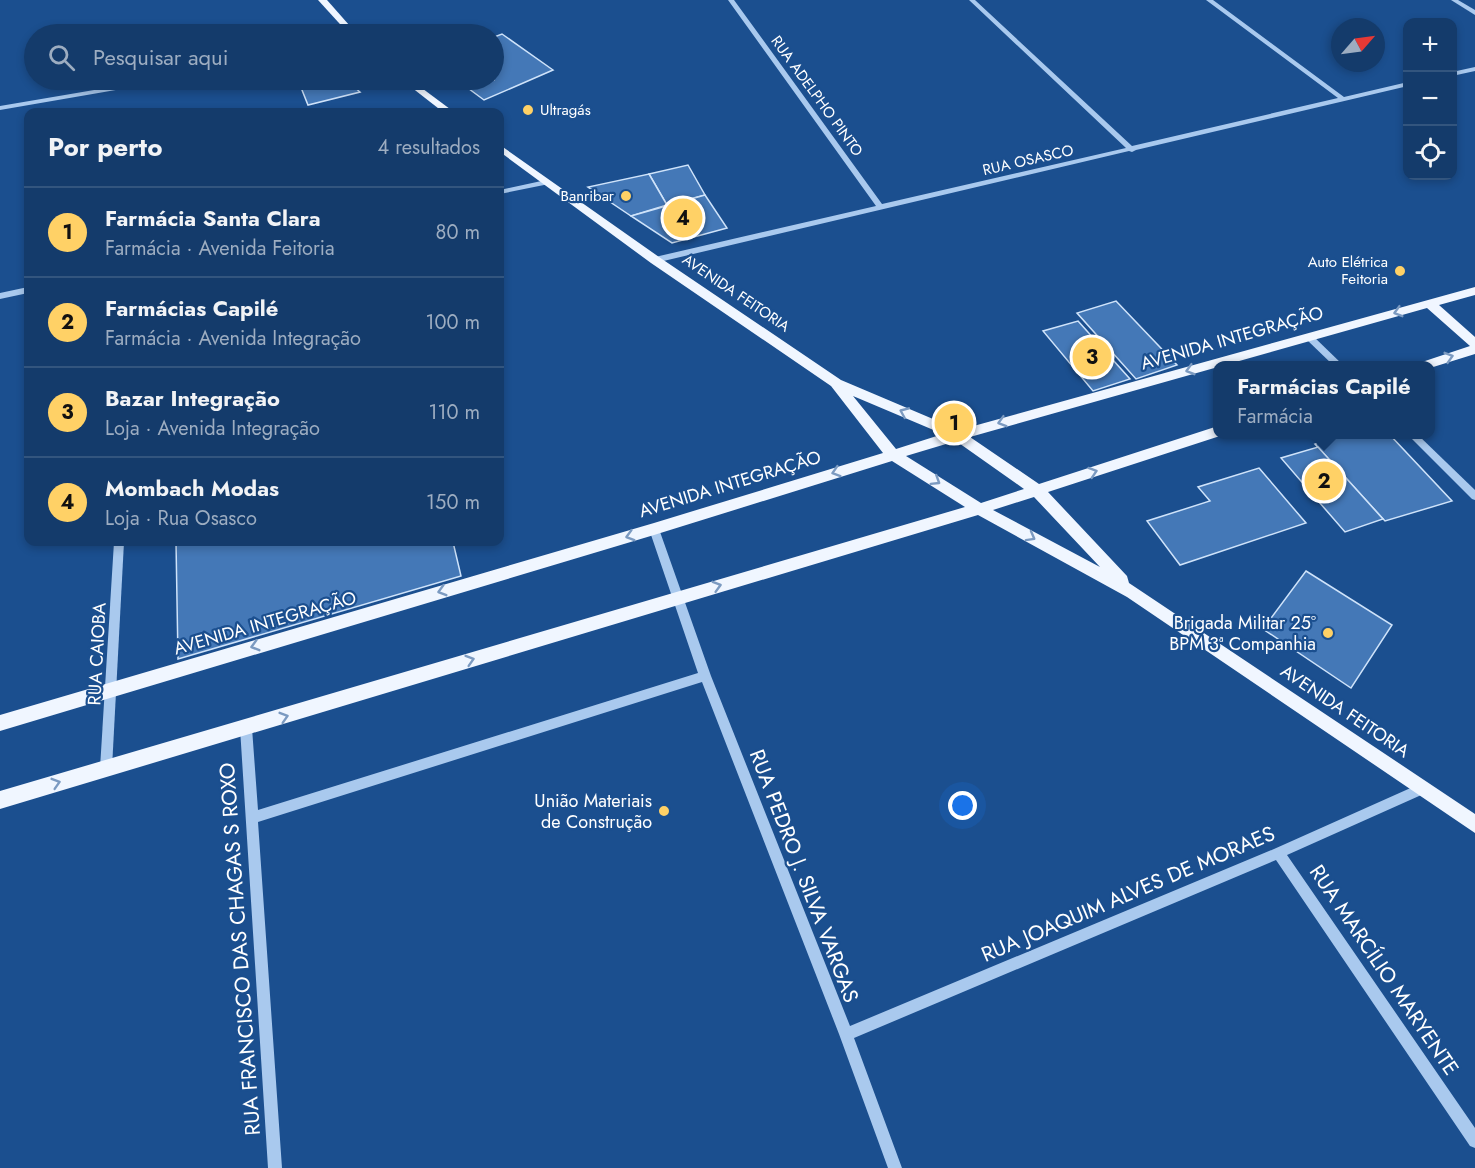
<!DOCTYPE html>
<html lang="pt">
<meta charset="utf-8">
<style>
body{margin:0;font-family:Jost,sans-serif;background:#1d4271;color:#f1f3f6}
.controls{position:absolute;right:18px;top:18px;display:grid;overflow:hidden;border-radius:12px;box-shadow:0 3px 9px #0003}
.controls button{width:54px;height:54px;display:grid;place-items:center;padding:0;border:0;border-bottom:2px solid #33557e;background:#143b6b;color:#f1f3f6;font:30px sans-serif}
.compass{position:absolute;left:1331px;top:18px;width:54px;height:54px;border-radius:50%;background:#143b6b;box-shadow:0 3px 9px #0003;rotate:62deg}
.you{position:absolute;left:963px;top:806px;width:21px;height:21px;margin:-15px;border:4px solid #fff;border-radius:50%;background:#1a73e8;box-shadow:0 0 0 9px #1a73e833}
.badge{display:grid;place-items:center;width:39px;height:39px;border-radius:50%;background:#ffd166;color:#111;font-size:20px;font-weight:700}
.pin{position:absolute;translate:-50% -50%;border:3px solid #fff;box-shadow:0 2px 6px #0006}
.popup{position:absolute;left:1213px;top:361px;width:222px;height:78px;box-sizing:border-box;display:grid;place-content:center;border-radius:12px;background:#143b6b;filter:drop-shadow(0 2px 4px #0005);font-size:20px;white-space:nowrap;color:#9dadc1}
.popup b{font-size:22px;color:#f1f3f6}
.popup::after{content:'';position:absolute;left:50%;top:100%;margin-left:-12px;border:12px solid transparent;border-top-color:#143b6b}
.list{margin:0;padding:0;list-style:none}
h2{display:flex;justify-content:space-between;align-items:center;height:78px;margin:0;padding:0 24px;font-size:26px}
h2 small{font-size:20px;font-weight:400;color:#9dadc1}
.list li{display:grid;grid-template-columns:39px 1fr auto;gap:18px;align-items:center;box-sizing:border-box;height:90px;padding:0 24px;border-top:2px solid #33557e}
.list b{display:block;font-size:22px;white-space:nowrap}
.list p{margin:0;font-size:20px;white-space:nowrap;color:#9dadc1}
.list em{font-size:20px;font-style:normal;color:#9dadc1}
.icon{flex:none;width:33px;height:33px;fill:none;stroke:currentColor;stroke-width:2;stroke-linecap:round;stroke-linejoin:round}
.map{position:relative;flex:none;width:1475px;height:1168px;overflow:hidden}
.search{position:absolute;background:#143b6b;box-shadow:0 3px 9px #0003;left:24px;top:24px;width:480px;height:66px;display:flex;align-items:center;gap:15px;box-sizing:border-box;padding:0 21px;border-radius:33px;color:#9dadc1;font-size:22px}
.panel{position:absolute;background:#143b6b;box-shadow:0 3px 9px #0003;left:24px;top:108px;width:480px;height:438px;border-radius:12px}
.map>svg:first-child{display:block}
.building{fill:#4478b7;stroke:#cfe3fa;stroke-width:1.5}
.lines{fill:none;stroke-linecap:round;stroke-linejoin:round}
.minor{fill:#a9c9ee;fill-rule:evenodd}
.major{fill:#f0f6ff;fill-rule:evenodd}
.oneway{stroke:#7b9ac1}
.poi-dot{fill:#ffd166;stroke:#1b4f8f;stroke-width:2}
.labels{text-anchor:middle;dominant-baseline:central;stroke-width:4.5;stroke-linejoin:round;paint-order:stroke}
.far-street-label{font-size:15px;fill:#fff;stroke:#1b4f8f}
.far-poi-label{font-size:15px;fill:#fff;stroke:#1b4f8f;text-anchor:end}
.street-label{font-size:18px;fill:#fff;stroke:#1b4f8f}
.poi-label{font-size:18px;fill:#fff;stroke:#1b4f8f;text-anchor:end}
.near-street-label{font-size:21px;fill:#fff;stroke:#1b4f8f}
</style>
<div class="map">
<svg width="1475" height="1168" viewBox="0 0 1475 1168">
<rect width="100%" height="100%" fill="#1b4f8f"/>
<g class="building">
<polygon points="502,34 553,70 484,100 457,80 494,80 494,37"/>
<polygon points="298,80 346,80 360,92 308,105"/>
<polygon points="688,165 705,195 667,205 649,174"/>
<polygon points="649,174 667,205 631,216 588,187"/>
<polygon points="705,195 727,228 672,243 631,216"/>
<polygon points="1116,301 1177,365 1136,379 1077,313"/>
<polygon points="1078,321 1130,379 1093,391 1043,331"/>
<polygon points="1348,434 1389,434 1452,501 1385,521 1315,444"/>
<polygon points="1318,447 1383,519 1345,532 1281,458"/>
<polygon points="1259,468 1306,523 1180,565 1147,521 1210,501 1198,487"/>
<polygon points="176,542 453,542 461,576 178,659"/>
<polygon points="1306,571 1392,625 1351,688 1263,629"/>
</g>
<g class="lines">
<g class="minor">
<polygon points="728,0 734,0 882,204 1126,148 969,0 975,0 1132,146 1338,98 1206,0 1213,0 1344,97 1408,82 1408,86 1136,150 1132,152 1129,151 655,263 652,262 652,258 655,257 876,206"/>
<polygon points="1451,0 1458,0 1475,10 1475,15"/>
<polygon points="1475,67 1475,71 1452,76 1452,72"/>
<polygon points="153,80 165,80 162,82 0,110 0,106"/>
<polygon points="546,180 549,180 549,184 500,194 500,190"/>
<polygon points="28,287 28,293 0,299 0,293"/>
<polygon points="1309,334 1312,335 1344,366 1334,366 1306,339 1305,337"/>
<polygon points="1407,434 1417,434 1475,490 1475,500 1472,499"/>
<polygon points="654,525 658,526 659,529 711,676 850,1026 1274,849 1424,782 1428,784 1430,788 1428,792 1287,855 1475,1128 1475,1148 1470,1146 1276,860 854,1038 902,1168 888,1168 839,1034 702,682 258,822 282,1168 268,1168 240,728 242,724 246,723 250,724 252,728 258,810 698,673 649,529 650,526"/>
<polygon points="114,542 124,542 112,768 110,772 106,774 102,772 100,768"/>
</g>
<g class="major">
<polygon points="318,0 327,0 357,34 349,34"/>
<polygon points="402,80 411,80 454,112 443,112"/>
<path d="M500 145 659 257 841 380 959 430 1475 287V295L1439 305 1475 337V354L1430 368V366H1417L1419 363 1470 346 1427 308 970 437 1039 484 1218 426V434L1223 435 1048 492 1127 576 1129 583 1475 814V833L1127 597 978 515 0 809V791L965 507 892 461 654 535 0 731V715L654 523 883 453 831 386 651 263 500 152ZM853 396 943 434 896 449ZM956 441 1024 489 981 503 906 456ZM1034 497 1100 567 993 510Z"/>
</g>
</g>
<defs><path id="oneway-chevron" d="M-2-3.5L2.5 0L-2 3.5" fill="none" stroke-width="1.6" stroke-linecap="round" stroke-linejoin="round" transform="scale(1.5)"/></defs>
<g class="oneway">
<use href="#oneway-chevron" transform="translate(1398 312) rotate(164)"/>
<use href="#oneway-chevron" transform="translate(1449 357) rotate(-17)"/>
<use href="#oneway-chevron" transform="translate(1190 370) rotate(164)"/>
<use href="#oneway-chevron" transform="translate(904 412) rotate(-157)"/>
<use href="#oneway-chevron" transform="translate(1002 422) rotate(164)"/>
<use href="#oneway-chevron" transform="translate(836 472) rotate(163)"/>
<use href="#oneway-chevron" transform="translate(1093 472) rotate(-18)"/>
<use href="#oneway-chevron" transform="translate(936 481) rotate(32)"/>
<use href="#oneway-chevron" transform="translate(630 536) rotate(164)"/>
<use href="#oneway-chevron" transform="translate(1031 537) rotate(29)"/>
<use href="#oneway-chevron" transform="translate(717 586) rotate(-16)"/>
<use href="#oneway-chevron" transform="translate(442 591) rotate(164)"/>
<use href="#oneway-chevron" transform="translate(255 646) rotate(164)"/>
<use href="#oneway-chevron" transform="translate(470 660) rotate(-17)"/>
<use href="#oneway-chevron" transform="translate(284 717) rotate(-17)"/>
<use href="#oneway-chevron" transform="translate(56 783) rotate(-17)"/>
</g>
<g class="poi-dot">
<circle cx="528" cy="110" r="6"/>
<circle cx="626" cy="196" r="6"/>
<circle cx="1400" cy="271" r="6"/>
<circle cx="1328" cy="633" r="6"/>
<circle cx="664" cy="811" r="6"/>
</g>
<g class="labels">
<g class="far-street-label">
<text transform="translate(817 96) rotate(54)">RUA ADELPHO PINTO</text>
<text transform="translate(1028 160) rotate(-13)">RUA OSASCO</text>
<text transform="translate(736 293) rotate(34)">AVENIDA FEITORIA</text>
</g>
<g class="far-poi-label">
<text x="540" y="110" text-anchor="start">Ultragás</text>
<text x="614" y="196">Banribar</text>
<text x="1388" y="262">Auto Elétrica<tspan x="1388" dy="17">Feitoria</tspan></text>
</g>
<g class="street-label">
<text transform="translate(1232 338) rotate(-16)">AVENIDA INTEGRAÇÃO</text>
<text transform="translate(730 484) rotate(-17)">AVENIDA INTEGRAÇÃO</text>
<text transform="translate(265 623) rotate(-16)">AVENIDA INTEGRAÇÃO</text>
<text transform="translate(97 654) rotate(-87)">RUA CAIOBA</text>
<text transform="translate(1345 711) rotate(34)">AVENIDA FEITORIA</text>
</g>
<g class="poi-label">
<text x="1316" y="623">Brigada Militar 25º<tspan x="1316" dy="21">BPM 3ª Companhia</tspan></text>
<text x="652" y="801">União Materiais<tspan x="652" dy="21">de Construção</tspan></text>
</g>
<g class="near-street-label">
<text transform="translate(804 876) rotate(69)">RUA PEDRO J. SILVA VARGAS</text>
<text transform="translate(1128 894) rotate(-23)">RUA JOAQUIM ALVES DE MORAES</text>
<text transform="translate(240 949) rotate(-94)">RUA FRANCISCO DAS CHAGAS S ROXO</text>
<text transform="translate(1384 970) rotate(56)">RUA MARCÍLIO MARYENTE</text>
</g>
</g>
</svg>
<div class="controls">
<button>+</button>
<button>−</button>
<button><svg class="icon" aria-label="locate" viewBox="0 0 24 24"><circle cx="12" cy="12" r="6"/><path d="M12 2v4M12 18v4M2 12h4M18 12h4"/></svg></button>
</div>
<svg class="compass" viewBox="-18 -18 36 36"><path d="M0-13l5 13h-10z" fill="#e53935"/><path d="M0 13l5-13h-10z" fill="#9dadc1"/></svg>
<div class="you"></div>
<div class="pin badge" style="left:954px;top:423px">1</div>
<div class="pin badge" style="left:1324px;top:481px">2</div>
<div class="popup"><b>Farmácias Capilé</b>Farmácia</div>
<div class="pin badge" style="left:1092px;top:357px">3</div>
<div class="pin badge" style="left:683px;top:218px">4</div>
<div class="search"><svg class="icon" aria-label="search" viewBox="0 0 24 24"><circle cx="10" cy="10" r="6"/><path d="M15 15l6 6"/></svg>Pesquisar aqui</div>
<section class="panel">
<h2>Por perto<small>4 resultados</small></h2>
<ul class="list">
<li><span class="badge">1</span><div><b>Farmácia Santa Clara</b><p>Farmácia · Avenida Feitoria</p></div><em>80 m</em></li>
<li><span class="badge">2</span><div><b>Farmácias Capilé</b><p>Farmácia · Avenida Integração</p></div><em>100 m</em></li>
<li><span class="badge">3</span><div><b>Bazar Integração</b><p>Loja · Avenida Integração</p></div><em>110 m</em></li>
<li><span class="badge">4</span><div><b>Mombach Modas</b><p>Loja · Rua Osasco</p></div><em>150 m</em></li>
</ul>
</section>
</div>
